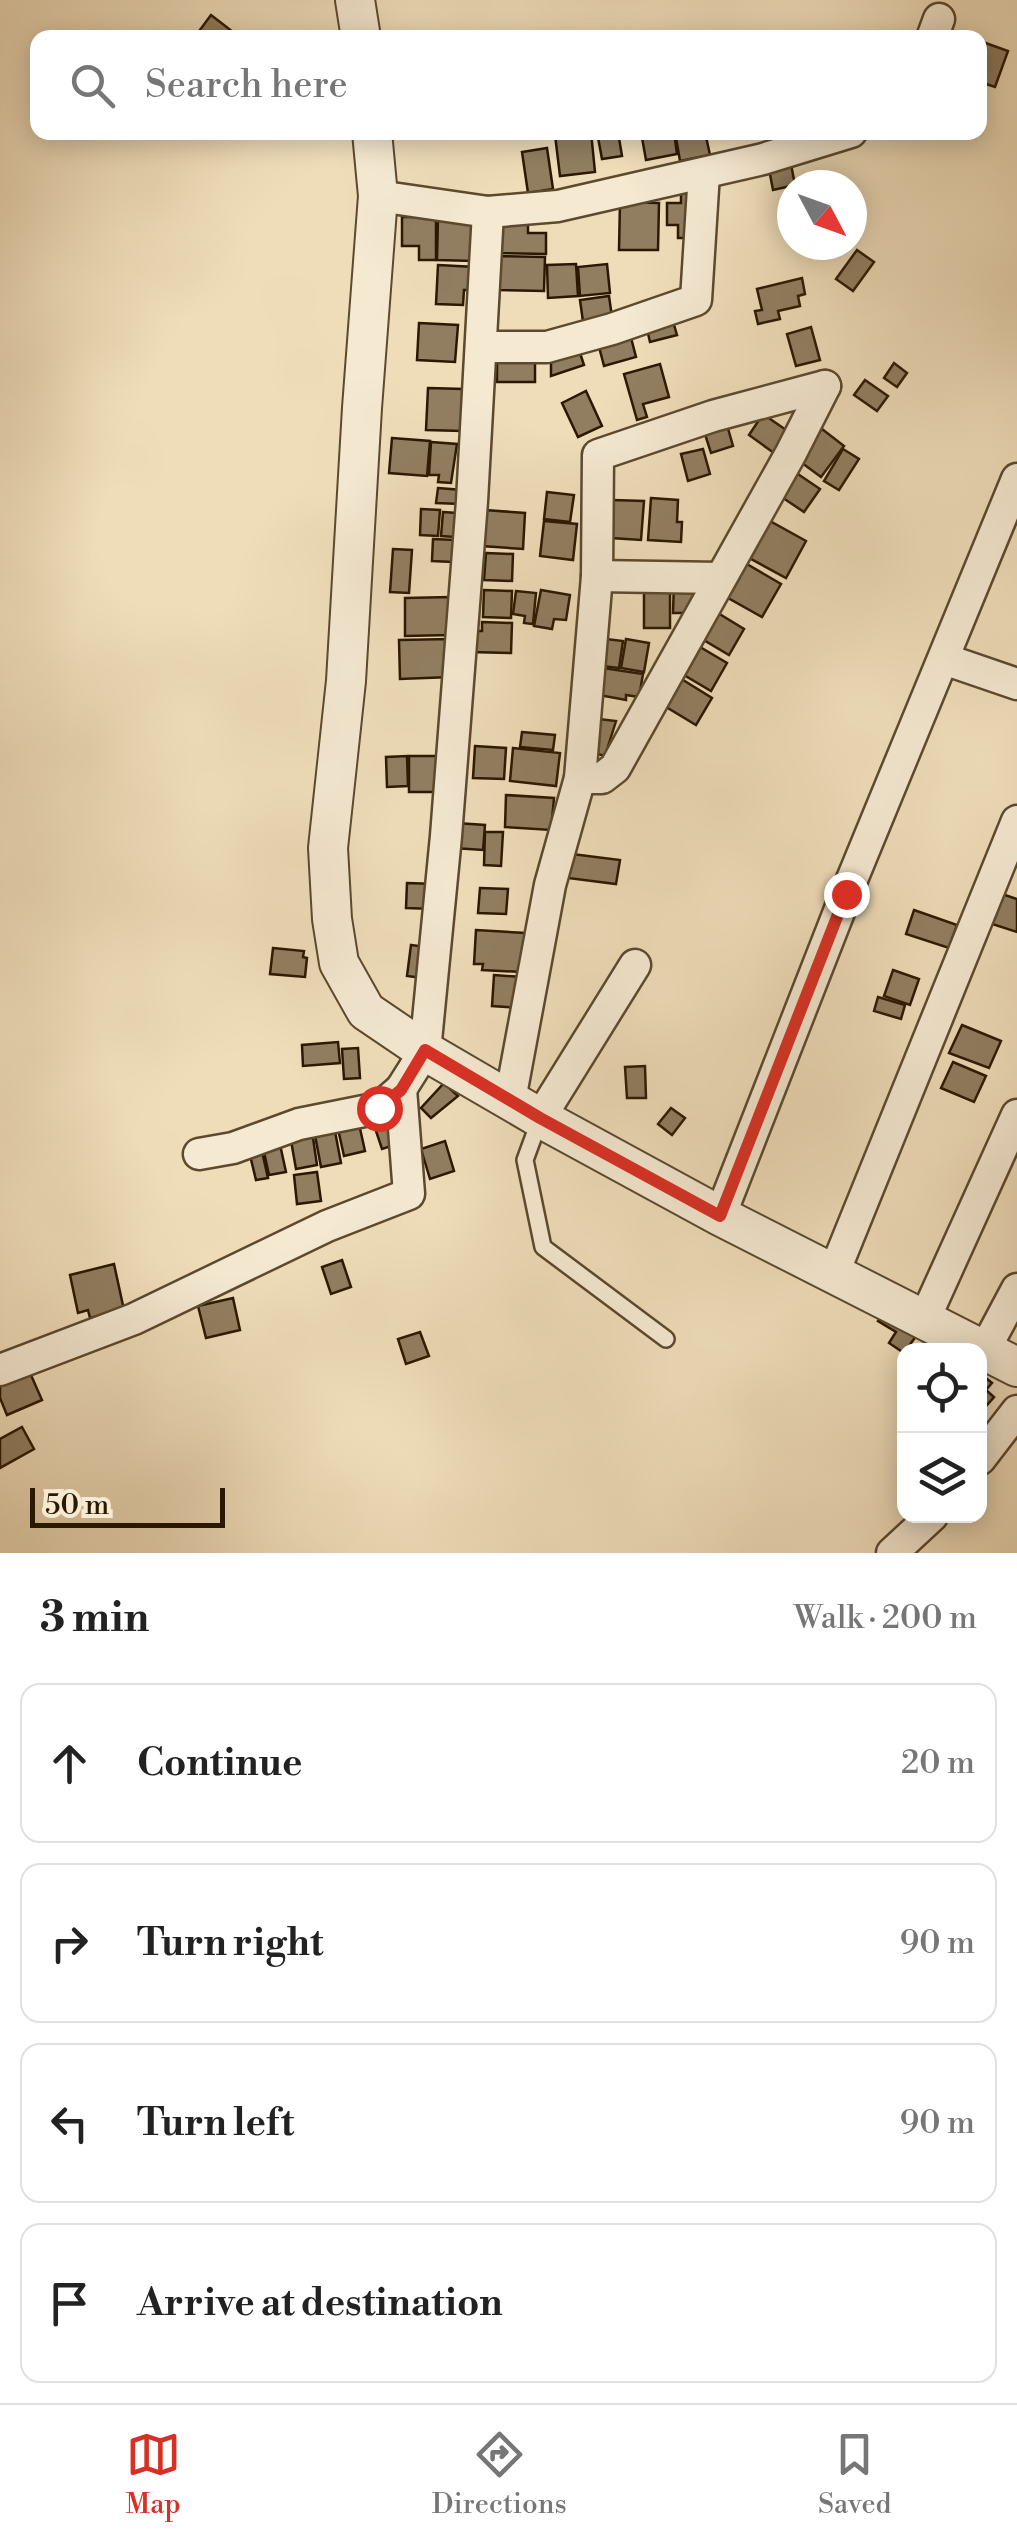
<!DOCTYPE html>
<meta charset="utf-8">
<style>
body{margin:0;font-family:"Libre Bodoni",serif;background:#f2f2f2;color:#222}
.controls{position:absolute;right:30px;bottom:30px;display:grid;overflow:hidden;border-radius:20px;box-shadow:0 5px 25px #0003}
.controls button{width:90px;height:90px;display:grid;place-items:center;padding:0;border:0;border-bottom:2px solid #e0e0e0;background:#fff;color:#222;font:50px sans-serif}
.compass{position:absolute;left:777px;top:170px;width:90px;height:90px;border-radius:50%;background:#fff;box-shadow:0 5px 25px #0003;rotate:131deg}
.scale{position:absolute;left:30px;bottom:25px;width:195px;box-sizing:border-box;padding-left:10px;border:5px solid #2b1800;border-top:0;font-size:28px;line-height:35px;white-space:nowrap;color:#2b1800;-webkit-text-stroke:8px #f5e9d2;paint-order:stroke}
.stop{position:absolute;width:30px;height:30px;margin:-22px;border:8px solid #d93025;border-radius:50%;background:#fff}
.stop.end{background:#d93025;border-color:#fff;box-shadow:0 2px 10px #0008}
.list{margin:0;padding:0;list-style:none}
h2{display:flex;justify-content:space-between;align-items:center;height:130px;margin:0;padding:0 40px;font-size:42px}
h2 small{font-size:32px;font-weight:400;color:#767676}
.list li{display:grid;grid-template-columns:65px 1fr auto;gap:30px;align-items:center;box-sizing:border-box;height:160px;margin:0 20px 20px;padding:0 20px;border:2px solid #e0e0e0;border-radius:20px}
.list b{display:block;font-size:38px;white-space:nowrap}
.list em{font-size:32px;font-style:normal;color:#767676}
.icon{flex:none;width:55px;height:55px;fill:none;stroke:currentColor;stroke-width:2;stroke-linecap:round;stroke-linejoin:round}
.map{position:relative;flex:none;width:1017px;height:1553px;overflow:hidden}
.search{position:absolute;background:#fff;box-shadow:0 5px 25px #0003;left:30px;right:30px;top:30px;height:110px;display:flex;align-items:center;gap:25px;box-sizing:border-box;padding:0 35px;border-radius:20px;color:#767676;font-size:38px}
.sheet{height:850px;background:#fff}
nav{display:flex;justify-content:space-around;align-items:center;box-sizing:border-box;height:140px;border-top:2px solid #e0e0e0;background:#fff;font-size:28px;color:#767676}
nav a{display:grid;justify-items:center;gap:5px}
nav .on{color:#d93025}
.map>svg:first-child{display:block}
.building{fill:#917e61;stroke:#2b1800;stroke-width:2.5}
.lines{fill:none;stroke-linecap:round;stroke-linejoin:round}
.service-casing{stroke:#5c492e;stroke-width:20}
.minor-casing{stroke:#5c492e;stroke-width:35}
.tertiary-casing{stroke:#5c492e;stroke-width:42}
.service{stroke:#f5e9d2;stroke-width:15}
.minor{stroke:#f5e9d2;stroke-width:30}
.tertiary{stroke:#f5e9d2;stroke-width:38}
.route{stroke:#d93025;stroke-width:12}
</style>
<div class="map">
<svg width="1017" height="1553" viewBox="0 0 1017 1553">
<rect width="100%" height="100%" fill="#efddba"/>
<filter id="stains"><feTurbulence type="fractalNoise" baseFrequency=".002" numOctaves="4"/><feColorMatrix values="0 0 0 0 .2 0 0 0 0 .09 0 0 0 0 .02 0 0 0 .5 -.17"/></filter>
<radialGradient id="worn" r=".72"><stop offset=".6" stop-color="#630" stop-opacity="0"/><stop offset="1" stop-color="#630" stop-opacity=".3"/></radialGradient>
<g class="building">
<polygon points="211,15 233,32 229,38 194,38"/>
<polygon points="980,41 1008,51 995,87 980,82"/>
<polygon points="591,132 595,172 560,176 555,135"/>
<polygon points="597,132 618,132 622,156 602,159"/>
<polygon points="641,132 674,132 677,154 646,160"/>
<polygon points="675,132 705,132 710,155 680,161"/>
<polygon points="547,148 553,189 528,193 522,152"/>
<polygon points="790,159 795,185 773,190 768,164"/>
<polygon points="681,192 698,193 698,238 678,238 678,225 667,225 667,203 681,203"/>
<polygon points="620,202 659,203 658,250 619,250"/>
<polygon points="498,214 528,214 528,233 546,233 546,254 497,253"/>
<polygon points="402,217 436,217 436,260 419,260 419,246 402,246"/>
<polygon points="438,217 475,218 474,261 437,260"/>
<polygon points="857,250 874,262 853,291 836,279"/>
<polygon points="498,256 545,257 544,291 497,290"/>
<polygon points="576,264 578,296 548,298 547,265"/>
<polygon points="607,264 610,293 580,296 578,267"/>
<polygon points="438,265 475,267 473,290 464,290 463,305 436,304"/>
<polygon points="802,278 805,294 798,296 800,306 778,311 780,319 758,324 755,311 762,310 757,289"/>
<polygon points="609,296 612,317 584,329 580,300"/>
<polygon points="672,318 677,335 650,342 646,325"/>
<polygon points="419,323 458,325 455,362 417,360"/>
<polygon points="811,327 820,360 796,366 787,334"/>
<polygon points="629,330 636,357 604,366 597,339"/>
<polygon points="578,347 584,365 551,376 551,357"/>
<rect x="497" y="353" width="38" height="29"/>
<polygon points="894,363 907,373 897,387 884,378"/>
<polygon points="660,364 669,397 643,404 647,417 637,420 624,374"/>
<polygon points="865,380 888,396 877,411 854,395"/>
<polygon points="428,388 464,389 462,431 426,430"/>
<polygon points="586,391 602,426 578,437 562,403"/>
<polygon points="763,414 789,432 774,453 749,435"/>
<polygon points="725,418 733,446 711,453 702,425"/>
<polygon points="822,429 844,446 821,477 798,460"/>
<polygon points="392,438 430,441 427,476 389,473"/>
<polygon points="431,442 457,444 451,483 438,482 439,475 429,475"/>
<polygon points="703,449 710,474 688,481 681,454"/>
<polygon points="843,449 859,459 839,490 824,481"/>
<polygon points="792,470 820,489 804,512 777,494"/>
<polygon points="438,488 462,490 461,504 436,503"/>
<polygon points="547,492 574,495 570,522 544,519"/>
<polygon points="651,498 678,500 677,522 682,522 681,542 648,540"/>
<polygon points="613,500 644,501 641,540 611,538"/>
<polygon points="421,509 440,510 438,536 420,535"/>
<polygon points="485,510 525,513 523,549 482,546"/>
<polygon points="443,512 457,513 455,537 441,536"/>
<polygon points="761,516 806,541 786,578 740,553"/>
<polygon points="544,521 577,524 573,560 540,556"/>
<polygon points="433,539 455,540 453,562 432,561"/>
<polygon points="393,549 412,550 409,593 390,592"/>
<polygon points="486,553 513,554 512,581 484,580"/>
<polygon points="740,560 781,584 762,617 721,594"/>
<polygon points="674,581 695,584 692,613 673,613"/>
<rect x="644" y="583" width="26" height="45"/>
<polygon points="484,590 512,591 511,618 483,617"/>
<polygon points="541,590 570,595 566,620 554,619 552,629 534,626"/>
<polygon points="516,591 536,593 533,624 524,623 525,616 513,614"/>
<polygon points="451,597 451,635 405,636 405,598"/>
<polygon points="713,610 744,629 729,655 697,636"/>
<polygon points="482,622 512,623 511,653 470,652 470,631 482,631"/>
<polygon points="450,639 451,677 400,679 399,640"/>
<polygon points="606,639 623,641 619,668 602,666"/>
<polygon points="626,639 649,643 644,672 621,668"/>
<polygon points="695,644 727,663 711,691 679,672"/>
<polygon points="603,668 643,674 639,697 626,695 626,700 599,695"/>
<polygon points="675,675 712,698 696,725 658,702"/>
<polygon points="590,718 616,721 605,756 587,751"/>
<polygon points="522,732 555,735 553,750 520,747"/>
<polygon points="475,746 506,748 504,779 473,778"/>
<polygon points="513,748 560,753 556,786 510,781"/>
<polygon points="407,756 408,786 387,787 386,757"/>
<polygon points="409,756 441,756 440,792 409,792"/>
<polygon points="506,795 554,798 551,830 505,827"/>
<polygon points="456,823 485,825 483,850 454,848"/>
<polygon points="485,832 503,832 501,866 484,865"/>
<polygon points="572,854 620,860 616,884 568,878"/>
<polygon points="407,883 435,884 434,909 406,908"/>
<polygon points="480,888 508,889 506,914 478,913"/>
<polygon points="999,893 1017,899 1017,932 989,923"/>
<polygon points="914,910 957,925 949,948 906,934"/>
<polygon points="476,930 525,933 522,972 482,970 483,964 474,964"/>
<polygon points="411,945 427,947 423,978 407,976"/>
<polygon points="273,948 304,951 303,957 307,958 305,977 270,974"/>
<polygon points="893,970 919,979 910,1005 884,996"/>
<polygon points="494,975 522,977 519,1008 492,1006"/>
<polygon points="878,997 905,1005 901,1019 874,1011"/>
<polygon points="962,1025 1001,1041 989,1068 949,1053"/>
<polygon points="338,1042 340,1063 303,1066 302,1045"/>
<polygon points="358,1048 360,1078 344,1079 342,1049"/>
<polygon points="953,1062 986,1076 974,1102 941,1088"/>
<polygon points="645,1066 646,1098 627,1098 625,1067"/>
<polygon points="444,1083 458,1096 431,1118 421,1108"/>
<polygon points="671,1108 685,1118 672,1135 658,1124"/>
<polygon points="357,1115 365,1151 344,1156 336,1120"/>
<polygon points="392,1117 401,1143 382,1149 373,1122"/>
<polygon points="334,1126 341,1163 321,1167 314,1130"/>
<polygon points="312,1131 317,1165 296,1169 290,1135"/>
<polygon points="279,1140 286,1172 269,1175 262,1143"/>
<polygon points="445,1141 454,1171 430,1179 421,1149"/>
<polygon points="261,1147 268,1178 256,1180 249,1151"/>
<polygon points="317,1172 321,1201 297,1204 294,1175"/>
<polygon points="342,1260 351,1287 331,1294 322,1267"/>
<polygon points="114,1264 124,1310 90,1318 88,1310 78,1313 70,1275"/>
<polygon points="233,1298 240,1330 206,1338 198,1306"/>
<polygon points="890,1303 924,1325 904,1353 889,1343 896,1332 878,1321"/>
<polygon points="420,1332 429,1356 406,1364 398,1339"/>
<polygon points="27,1366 42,1400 7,1415 0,1398 0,1378"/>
<polygon points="981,1374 992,1383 986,1390 994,1397 980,1413"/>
<polygon points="22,1427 34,1449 0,1468 0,1439"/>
</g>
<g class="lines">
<g class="service-casing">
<polyline id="service" points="540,1119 525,1160 543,1247 666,1339"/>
</g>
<g class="minor-casing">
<g id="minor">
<polyline points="932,38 939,19"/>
<polyline points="378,196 488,212 558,206 763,159 851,132"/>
<polyline points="481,347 547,347 612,329 696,300 704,173"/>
<polyline points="597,576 720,578"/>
<polyline points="944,659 1017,684"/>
<polyline points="580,778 602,778 615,768 791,453 825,386"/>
<polyline points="510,1100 550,885 580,778 597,576 598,455 713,416 825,386"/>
<polyline points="540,1118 635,965"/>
<polyline points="199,1154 233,1148 299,1124 379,1108 401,1089 425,1051 446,836 472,501 488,212"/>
<polyline points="720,1216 846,894 1017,479"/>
<polyline points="833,1275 1017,821"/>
<polyline points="925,1318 1017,1115"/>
<polyline points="984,1351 1017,1289"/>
<polyline points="0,1370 134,1319 327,1226 409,1194 401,1089"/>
<polyline points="980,1459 1017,1411"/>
<polyline points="892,1553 932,1516"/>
</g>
</g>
<g class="tertiary-casing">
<g id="tertiary">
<polyline points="355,0 361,38"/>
<polyline points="372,132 378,196 362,408 346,681 328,848 332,919 339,963 366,1011 425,1051 540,1118 720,1216 1017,1367"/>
</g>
</g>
<use href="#service" class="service"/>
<use href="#minor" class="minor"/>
<use href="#tertiary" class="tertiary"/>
</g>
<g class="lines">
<polyline class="route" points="379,1108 401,1090 425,1050 540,1118 720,1216 846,894"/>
</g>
<rect width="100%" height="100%" filter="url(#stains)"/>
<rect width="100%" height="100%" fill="url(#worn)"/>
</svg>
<div class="controls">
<button><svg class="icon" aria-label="locate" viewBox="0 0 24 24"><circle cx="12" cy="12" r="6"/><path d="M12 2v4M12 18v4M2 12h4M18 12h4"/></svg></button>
<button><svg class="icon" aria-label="layers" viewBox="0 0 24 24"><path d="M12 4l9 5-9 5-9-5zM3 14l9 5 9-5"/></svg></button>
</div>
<svg class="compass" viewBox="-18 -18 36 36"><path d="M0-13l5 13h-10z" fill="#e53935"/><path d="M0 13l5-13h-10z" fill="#767676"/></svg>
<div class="scale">50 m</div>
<div class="stop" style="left:379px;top:1108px"></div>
<div class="stop end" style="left:846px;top:894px"></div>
<div class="search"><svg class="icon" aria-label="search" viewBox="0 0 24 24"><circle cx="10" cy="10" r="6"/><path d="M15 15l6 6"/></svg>Search here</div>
</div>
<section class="sheet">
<h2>3 min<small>Walk · 200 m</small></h2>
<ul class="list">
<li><svg class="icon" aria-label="ahead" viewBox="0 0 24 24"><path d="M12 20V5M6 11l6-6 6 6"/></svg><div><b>Continue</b></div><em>20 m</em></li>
<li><svg class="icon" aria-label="right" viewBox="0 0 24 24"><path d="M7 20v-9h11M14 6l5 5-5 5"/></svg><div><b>Turn right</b></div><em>90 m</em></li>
<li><svg class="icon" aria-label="left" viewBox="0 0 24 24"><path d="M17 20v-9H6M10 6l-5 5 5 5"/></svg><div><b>Turn left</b></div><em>90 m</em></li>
<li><svg class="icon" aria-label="arrive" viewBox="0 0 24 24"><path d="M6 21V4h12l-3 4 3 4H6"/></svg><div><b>Arrive at destination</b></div></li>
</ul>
</section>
<nav>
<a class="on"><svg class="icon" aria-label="map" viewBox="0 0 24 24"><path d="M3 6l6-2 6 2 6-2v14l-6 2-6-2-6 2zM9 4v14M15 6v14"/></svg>Map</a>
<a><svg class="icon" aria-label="directions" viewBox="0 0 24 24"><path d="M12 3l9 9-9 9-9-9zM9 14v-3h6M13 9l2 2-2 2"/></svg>Directions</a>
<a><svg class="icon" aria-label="saved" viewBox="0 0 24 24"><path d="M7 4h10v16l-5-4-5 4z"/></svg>Saved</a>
</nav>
